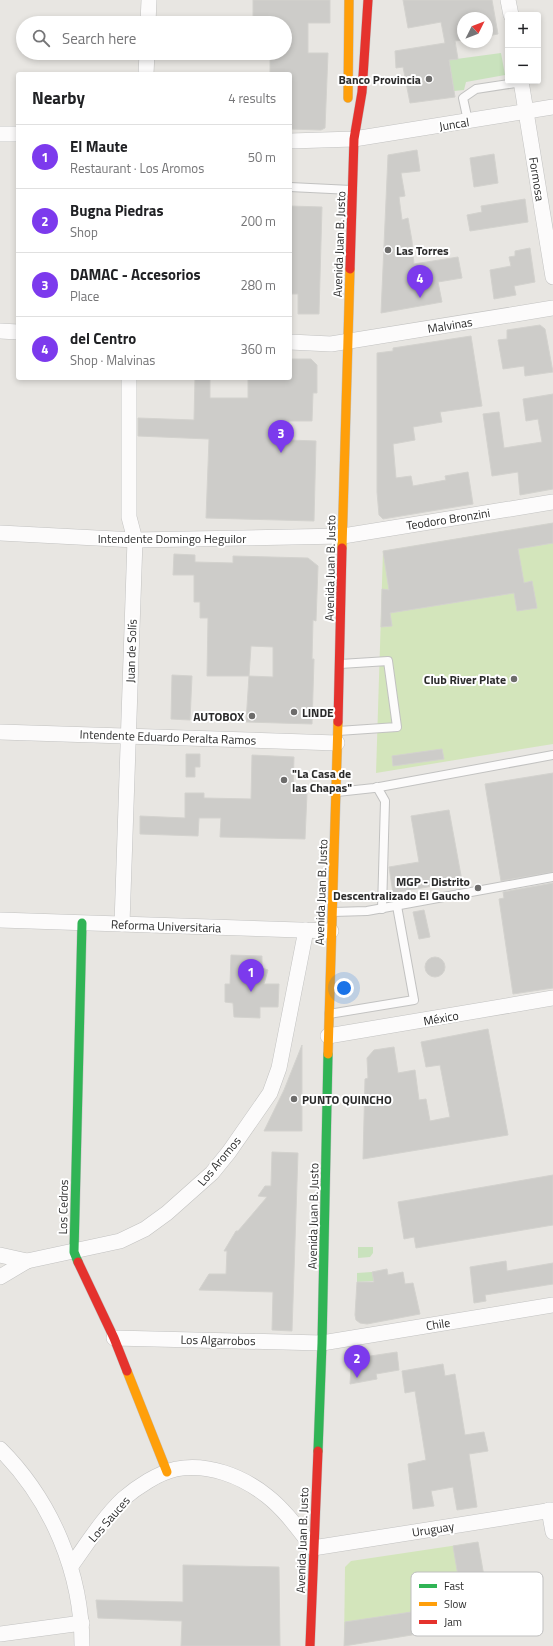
<!DOCTYPE html>
<meta charset="utf-8">
<style>
body{margin:0;font-family:"Titillium Web",sans-serif;background:#f2f2f2;color:#202124}
.controls{position:absolute;right:12px;top:12px;display:grid;overflow:hidden;border-radius:4px;box-shadow:0 2px 6px #0003}
.controls button{width:36px;height:36px;display:grid;place-items:center;padding:0;border:0;border-bottom:1px solid #e0e0e0;background:#fff;color:#202124;font:20px sans-serif}
.compass{position:absolute;left:457px;top:12px;width:36px;height:36px;border-radius:50%;background:#fff;box-shadow:0 2px 6px #0003;rotate:48deg}
.you{position:absolute;left:344px;top:988px;width:14px;height:14px;margin:-10px;border:3px solid #fff;border-radius:50%;background:#1a73e8;box-shadow:0 0 0 6px #1a73e833}
.badge{display:grid;place-items:center;width:26px;height:26px;border-radius:50%;background:#7c3aed;color:#fff;font-size:13px;font-weight:700}
.pin{position:absolute;translate:-50% -33px;filter:drop-shadow(0 1px 2px #0008)}
.pin::after{content:'';position:absolute;top:21px;width:14px;height:12px;background:inherit;clip-path:polygon(0 0,100% 0,50% 100%)}
.list{margin:0;padding:0;list-style:none}
h2{display:flex;justify-content:space-between;align-items:center;height:52px;margin:0;padding:0 16px;font-size:17px}
h2 small{font-size:13px;font-weight:400;color:#757577}
.list li{display:grid;grid-template-columns:26px 1fr auto;gap:12px;align-items:center;box-sizing:border-box;height:64px;padding:0 16px;border-top:1px solid #e0e0e0}
.list b{display:block;font-size:15px;white-space:nowrap}
.list p{margin:0;font-size:13px;white-space:nowrap;color:#757577}
.list em{font-size:13px;font-style:normal;color:#757577}
.icon{flex:none;width:22px;height:22px;fill:none;stroke:currentColor;stroke-width:2;stroke-linecap:round;stroke-linejoin:round}
.map{position:relative;flex:none;width:553px;height:1646px;overflow:hidden}
.search{position:absolute;background:#fff;box-shadow:0 2px 6px #0003;left:16px;top:16px;width:276px;height:44px;display:flex;align-items:center;gap:10px;box-sizing:border-box;padding:0 14px;border-radius:22px;color:#757577;font-size:15px}
.panel{position:absolute;background:#fff;box-shadow:0 2px 6px #0003;left:16px;top:72px;width:276px;height:308px;border-radius:4px}
.map>svg:first-child{display:block}
.green{fill:#c9e2bd}
.pitch{fill:#d3e5bb}
.building{fill:#cdccc9;stroke:#d3d2ce;fill-rule:evenodd}
.lines{fill:none;stroke-linecap:round;stroke-linejoin:round}
.lane-casing{stroke:#c2c2c1;stroke-width:10}
.street-casing{stroke:#c2c2c1;stroke-width:16}
.fast-casing{stroke:#c2c2c1;stroke-width:10}
.slow-casing{stroke:#c2c2c1;stroke-width:10}
.jam-casing{stroke:#c2c2c1;stroke-width:10}
.lane{stroke:#fcfbfb;stroke-width:8}
.street{stroke:#fcfbfb;stroke-width:15}
.fast{stroke:#30b455;stroke-width:9}
.slow{stroke:#ff9f0a;stroke-width:9}
.jam{stroke:#e5322d;stroke-width:9}
.poi-dot{fill:#6d6c6b;stroke:#fff;stroke-width:1.5}
.labels{text-anchor:middle;dominant-baseline:central;stroke-width:4;stroke-linejoin:round;paint-order:stroke}
.poi-label{font-size:12px;font-weight:bold;fill:#2b2b2b;stroke:#fff;text-anchor:end}
.street-label{font-size:12px;fill:#2b2b2b;stroke:#fff}
.key{fill:#fff;stroke:#bfbfbf;stroke-width:1}
.key-label{font-size:11px;fill:#2b2b2b}
</style>
<div class="map">
<svg width="553" height="1646" viewBox="0 0 553 1646">
<rect width="100%" height="100%" fill="#e8e6e2"/>
<g class="green">
<polygon points="501,53 505,75 466,82 464,90 454,91 449,60"/>
<polygon points="358,1247 373,1247 373,1253 370,1257 358,1258"/>
<polygon points="372,1272 374,1281 357,1282 357,1273"/>
</g>
<g class="pitch">
<polygon points="553,523 553,744 376,773 383,551"/>
<polygon points="478,1542 492,1622 344,1646 345,1567 351,1561"/>
</g>
<g class="building">
<polygon points="253,0 330,0 330,23 308,23 308,53 328,53 325,128 321,130 290,129 290,74 270,74 270,53 285,53 285,23 253,23"/>
<polygon points="403,0 492,0 498,34 487,36 487,18 463,18 463,40 455,41 458,59 449,60 455,97 410,103 403,67 396,68 395,51 445,43 441,22 408,28"/>
<polygon points="417,150 420,171 401,173 405,196 399,197 402,220 408,218 412,241 414,264 458,257 462,278 438,282 442,302 381,313 388,155"/>
<polygon points="494,154 498,183 474,187 470,158"/>
<polygon points="525,199 528,222 470,231 467,215 482,212 481,206"/>
<polygon points="290,206 322,207 319,314 298,314 298,294 290,294"/>
<polygon points="530,248 535,282 514,286 516,295 494,299 490,270 511,266 509,257 515,256 515,251"/>
<polygon points="540,325 545,329 553,372 525,376 524,366 503,369 498,340 507,339 507,330"/>
<polygon points="471,336 482,406 440,412 442,422 413,427 415,440 393,444 396,478 411,476 413,486 446,480 445,476 468,472 473,504 383,519 379,515 377,492 377,353 393,351 393,348"/>
<polygon points="290,359 311,359 317,365 317,393 313,393 312,421 289,421 289,440 316,441 314,521 206,518 209,439 138,436 138,418 194,420 195,378 210,378 210,398 248,398 248,378 290,378"/>
<polygon points="553,394 553,489 520,495 518,472 492,476 483,414 499,412 504,448 542,442 538,419 526,421 523,399"/>
<polygon points="553,523 553,543 518,549 524,583 532,581 537,608 517,611 514,593 390,613 392,626 381,627 382,589 389,590 383,551"/>
<path d="M174 554 195 555V562L233 563V556L308 558 318 566 316 621 313 620 312 659H314L312 724 246 722 249 676H207L208 618H200V602H194V575H173ZM251 646 273 647V677L249 676Z"/>
<polygon points="172,675 192,676 190,720 171,719"/>
<polygon points="442,749 444,759 393,766 392,756"/>
<polygon points="186,754 200,754 200,767 195,767 195,777 186,777"/>
<polygon points="252,755 294,757 293,792 307,793 305,839 220,837 221,818 199,818 198,836 140,834 140,816 185,818 185,793 204,793 204,798 251,799"/>
<polygon points="553,773 553,872 501,881 485,784"/>
<polygon points="449,810 462,881 393,893 389,867 419,862 411,816"/>
<polygon points="553,883 553,988 513,994 499,899 504,898 503,892"/>
<polygon points="424,910 430,937 419,939 413,912"/>
<polygon points="231,955 262,956 262,968 268,970 264,984 279,984 278,1007 260,1007 260,1018 234,1017 233,1003 225,1002 225,984 230,984"/>
<circle cx="435" cy="967" r="10"/>
<polygon points="488,1029 508,1135 363,1159 365,1079 368,1078 367,1058 374,1050 394,1047 398,1073 415,1070 419,1100 426,1099 430,1121 450,1117 440,1065 426,1067 421,1042"/>
<polygon points="302,1045 302,1131 264,1131 284,1090"/>
<polygon points="272,1152 298,1153 292,1331 272,1330 273,1292 199,1290 209,1274 226,1274 227,1251 224,1251 236,1231 238,1231 267,1197 258,1196 265,1186 271,1186"/>
<polygon points="553,1175 553,1225 416,1248 414,1237 404,1239 398,1202"/>
<polygon points="506,1261 507,1271 553,1263 553,1284 485,1295 486,1301 474,1303 470,1267"/>
<polygon points="387,1269 388,1275 403,1272 405,1284 413,1283 420,1314 367,1324 360,1323 356,1320 355,1315 357,1282 374,1282 372,1272"/>
<polygon points="397,1352 399,1370 376,1374 377,1379 350,1384 351,1367 357,1366 357,1358"/>
<polygon points="443,1364 445,1376 455,1374 465,1435 484,1432 488,1451 469,1454 477,1507 457,1510 453,1487 431,1491 434,1506 413,1509 408,1464 426,1460 415,1391 405,1393 402,1371"/>
<polygon points="478,1542 492,1622 344,1646 345,1622 418,1611 416,1604 439,1600 438,1592 460,1588 453,1546"/>
<polygon points="183,1565 279,1567 280,1646 181,1646 182,1621 98,1618 96,1600 183,1602"/>
</g>
<g class="lines">
<g class="lane-casing">
<g id="lane">
<polyline points="468,121 463,98 476,89 522,82"/>
<polyline points="290,187 351,190"/>
<polyline points="338,731 397,727 388,661 340,664"/>
<polyline points="377,787 385,801 382,909"/>
<polyline points="337,792 374,788 553,755"/>
<polyline points="333,912 367,911 553,877"/>
<polyline points="329,1014 414,1000 397,906"/>
</g>
</g>
<g class="street-casing">
<g id="street">
<polyline points="508,0 511,15"/>
<polyline points="148,23 149,0"/>
<polyline points="146,74 147,53"/>
<polyline points="521,81 553,277"/>
<polyline points="0,134 18,134"/>
<polyline points="290,141 354,139 553,107"/>
<polyline points="0,331 18,332"/>
<polyline points="290,342 331,344 553,308"/>
<polyline points="0,533 135,540 343,536 553,502"/>
<polyline points="0,732 337,743"/>
<polyline points="0,920 331,931"/>
<polyline points="122,924 135,540 129,517 129,378"/>
<polyline points="328,1036 553,998"/>
<polyline points="0,1255 27,1261 120,1241 145,1229 167,1213 212,1173 229,1152 270,1093 279,1068 306,930"/>
<polyline points="0,1277 27,1261"/>
<polyline points="114,1338 322,1343 553,1305"/>
<path d="M0 1449C52 1501 82 1573 82 1646"/>
<polyline points="549,1510 553,1532"/>
<path d="M71 1566C87 1544 103 1518 123 1499 137 1487 158 1473 176 1469 208 1463 242 1476 267 1496 285 1510 299 1530 313 1548L553 1510"/>
<polyline points="0,1634 82,1623"/>
</g>
</g>
<g class="fast-casing">
<g id="fast">
<polyline points="78,1262 74,1252 82,923"/>
<polyline points="318,1451 322,1343 328,1054"/>
</g>
</g>
<g class="slow-casing">
<g id="slow">
<polyline points="348,98 349,0"/>
<polyline points="342,548 350,269"/>
<polyline points="328,1054 338,722"/>
<polyline points="127,1371 167,1472"/>
</g>
</g>
<g class="jam-casing">
<g id="jam">
<polyline points="350,269 354,139 362,92 368,0"/>
<polyline points="338,722 342,548"/>
<polyline points="78,1262 114,1338 127,1371"/>
<polyline points="310,1646 318,1451"/>
</g>
</g>
<use href="#lane" class="lane"/>
<use href="#street" class="street"/>
<use href="#fast" class="fast"/>
<use href="#slow" class="slow"/>
<use href="#jam" class="jam"/>
</g>
<g class="poi-dot">
<circle cx="429" cy="79" r="4"/>
<circle cx="388" cy="250" r="4"/>
<circle cx="514" cy="679" r="4"/>
<circle cx="294" cy="712" r="4"/>
<circle cx="252" cy="716" r="4"/>
<circle cx="284" cy="780" r="4"/>
<circle cx="478" cy="888" r="4"/>
<circle cx="294" cy="1099" r="4"/>
</g>
<g class="labels">
<g class="poi-label">
<text x="421" y="79">Banco Provincia</text>
<text x="396" y="250" text-anchor="start">Las Torres</text>
<text x="506" y="679">Club River Plate</text>
<text x="302" y="712" text-anchor="start">LINDE</text>
<text x="244" y="716">AUTOBOX</text>
<text x="292" y="773" text-anchor="start">"La Casa de<tspan x="292" dy="14">las Chapas"</tspan></text>
<text x="470" y="881">MGP - Distrito<tspan x="470" dy="14">Descentralizado El Gaucho</tspan></text>
<text x="302" y="1099" text-anchor="start">PUNTO QUINCHO</text>
</g>
<g class="street-label">
<text transform="translate(454 124) rotate(-9)">Juncal</text>
<text transform="translate(537 179) rotate(81)">Formosa</text>
<text transform="translate(339 244) rotate(-88)">Avenida Juan B. Justo</text>
<text transform="translate(450 325) rotate(-9)">Malvinas</text>
<text transform="translate(448 519) rotate(-9)">Teodoro Bronzini</text>
<text x="172" y="538">Intendente Domingo Heguilor</text>
<text transform="translate(330 568) rotate(-89)">Avenida Juan B. Justo</text>
<text transform="translate(131 651) rotate(-88)">Juan de Solís</text>
<text transform="translate(168 737) rotate(2)">Intendente Eduardo Peralta Ramos</text>
<text transform="translate(321 892) rotate(-88)">Avenida Juan B. Justo</text>
<text transform="translate(166 926) rotate(2)">Reforma Universitaria</text>
<text transform="translate(441 1018) rotate(-10)">México</text>
<text transform="translate(219 1161) rotate(-50)">Los Aromos</text>
<text transform="translate(63 1207) rotate(-89)">Los Cedros</text>
<text transform="translate(313 1216) rotate(-89)">Avenida Juan B. Justo</text>
<text transform="translate(438 1324) rotate(-9)">Chile</text>
<text transform="translate(218 1340) rotate(1)">Los Algarrobos</text>
<text transform="translate(109 1519) rotate(-49)">Los Sauces</text>
<text transform="translate(433 1529) rotate(-9)">Uruguay</text>
<text transform="translate(302 1540) rotate(-88)">Avenida Juan B. Justo</text>
</g>
</g>
<rect x="411" y="1572" width="132" height="64" rx="6" class="key"/>
<rect x="419" y="1584" width="18" height="4" fill="#30b455"/>
<rect x="419" y="1602" width="18" height="4" fill="#ff9f0a"/>
<rect x="419" y="1620" width="18" height="4" fill="#e5322d"/>
<g class="key-label">
<text x="444" y="1590">Fast</text>
<text x="444" y="1608">Slow</text>
<text x="444" y="1626">Jam</text>
</g>
</svg>
<div class="controls">
<button>+</button>
<button>−</button>
</div>
<svg class="compass" viewBox="-18 -18 36 36"><path d="M0-13l5 13h-10z" fill="#e53935"/><path d="M0 13l5-13h-10z" fill="#757577"/></svg>
<div class="you"></div>
<div class="pin badge" style="left:251px;top:992px">1</div>
<div class="pin badge" style="left:357px;top:1378px">2</div>
<div class="pin badge" style="left:281px;top:453px">3</div>
<div class="pin badge" style="left:420px;top:298px">4</div>
<div class="search"><svg class="icon" aria-label="search" viewBox="0 0 24 24"><circle cx="10" cy="10" r="6"/><path d="M15 15l6 6"/></svg>Search here</div>
<section class="panel">
<h2>Nearby<small>4 results</small></h2>
<ul class="list">
<li><span class="badge">1</span><div><b>El Maute</b><p>Restaurant · Los Aromos</p></div><em>50 m</em></li>
<li><span class="badge">2</span><div><b>Bugna Piedras</b><p>Shop</p></div><em>200 m</em></li>
<li><span class="badge">3</span><div><b>DAMAC - Accesorios</b><p>Place</p></div><em>280 m</em></li>
<li><span class="badge">4</span><div><b>del Centro</b><p>Shop · Malvinas</p></div><em>360 m</em></li>
</ul>
</section>
</div>
